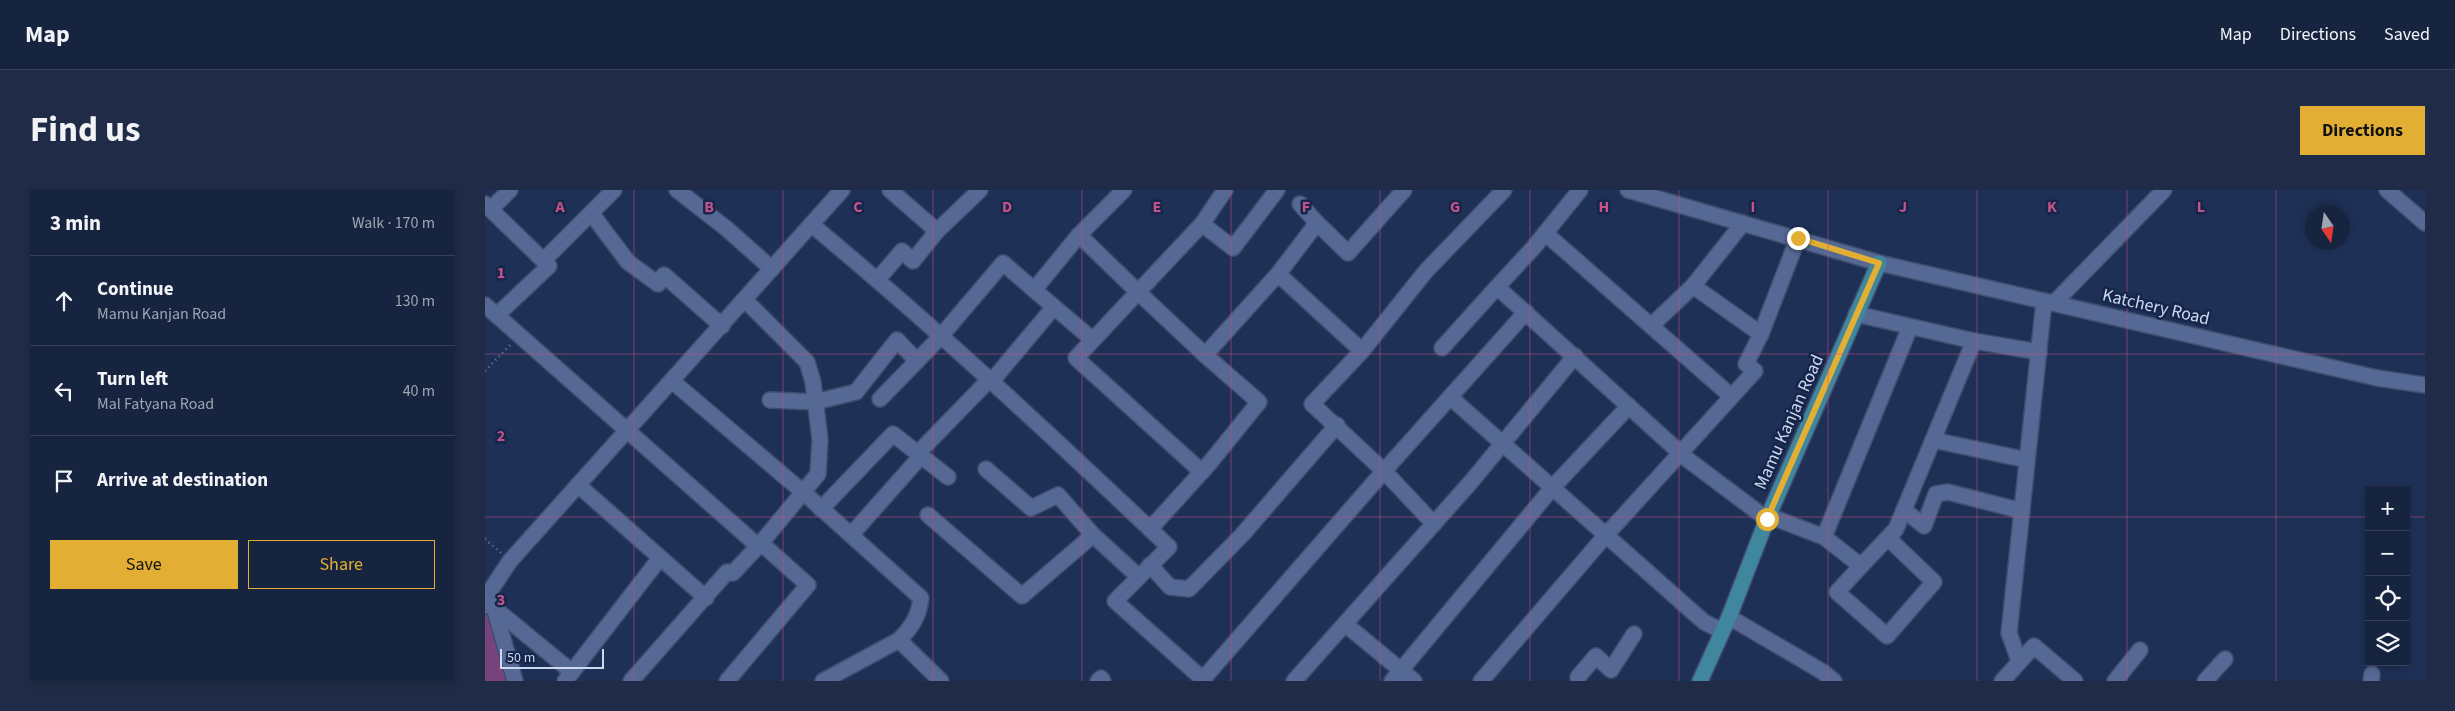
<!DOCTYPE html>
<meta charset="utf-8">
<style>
body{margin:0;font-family:"Source Sans 3",sans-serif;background:#202c47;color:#f1f3f6}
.controls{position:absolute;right:15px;bottom:15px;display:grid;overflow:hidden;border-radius:0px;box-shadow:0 2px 8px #0003}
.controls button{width:45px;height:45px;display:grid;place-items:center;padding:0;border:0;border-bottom:1px solid #364159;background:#172440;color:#f1f3f6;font:25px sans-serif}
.compass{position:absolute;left:1820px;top:15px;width:45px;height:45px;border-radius:50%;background:#172440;box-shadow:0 2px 8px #0003;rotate:167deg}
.scale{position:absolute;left:15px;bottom:12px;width:104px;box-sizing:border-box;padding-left:5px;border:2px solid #cdd9f2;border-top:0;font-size:14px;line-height:18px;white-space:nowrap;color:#cdd9f2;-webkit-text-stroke:4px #15264a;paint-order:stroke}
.stop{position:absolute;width:15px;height:15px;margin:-11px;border:4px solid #e2af34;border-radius:50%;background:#fff}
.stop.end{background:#e2af34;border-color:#fff;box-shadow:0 1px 5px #0008}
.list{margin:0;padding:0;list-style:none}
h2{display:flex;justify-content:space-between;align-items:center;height:65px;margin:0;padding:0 20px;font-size:21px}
h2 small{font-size:16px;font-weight:400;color:#9ea4b1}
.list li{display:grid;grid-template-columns:32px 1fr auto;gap:15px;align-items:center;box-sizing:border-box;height:90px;padding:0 20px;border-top:1px solid #364159}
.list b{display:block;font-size:19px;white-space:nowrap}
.list p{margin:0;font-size:16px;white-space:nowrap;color:#9ea4b1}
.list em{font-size:16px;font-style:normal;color:#9ea4b1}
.actions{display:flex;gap:10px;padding:15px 20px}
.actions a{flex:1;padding:11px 0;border:1px solid #e2af34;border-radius:0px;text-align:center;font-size:18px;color:#e2af34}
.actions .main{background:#e2af34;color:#111}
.icon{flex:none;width:28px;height:28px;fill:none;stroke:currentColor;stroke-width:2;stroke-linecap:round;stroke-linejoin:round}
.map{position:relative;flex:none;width:1940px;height:491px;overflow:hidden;border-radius:0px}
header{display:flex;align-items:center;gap:30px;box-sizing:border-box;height:70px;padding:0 25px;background:#172440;border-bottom:1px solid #364159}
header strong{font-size:24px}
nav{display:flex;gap:28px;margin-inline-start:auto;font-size:18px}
.intro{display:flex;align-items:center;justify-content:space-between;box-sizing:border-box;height:120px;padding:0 30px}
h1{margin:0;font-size:35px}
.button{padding:12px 22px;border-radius:0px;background:#e2af34;color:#111;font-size:18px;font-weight:700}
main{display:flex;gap:30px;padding:0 30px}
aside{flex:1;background:#172440;border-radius:0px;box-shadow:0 2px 8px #0003}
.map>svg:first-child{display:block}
.green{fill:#78437d}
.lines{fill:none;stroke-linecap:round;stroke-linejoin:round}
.minor-casing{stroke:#3f4d6e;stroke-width:18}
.tertiary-casing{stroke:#3f4d6e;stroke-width:18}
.secondary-casing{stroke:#3f4d6e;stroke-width:18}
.primary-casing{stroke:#3f4d6e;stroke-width:18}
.path{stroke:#6d7c9c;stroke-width:2.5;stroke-dasharray:1 4;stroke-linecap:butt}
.minor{stroke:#556994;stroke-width:15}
.tertiary{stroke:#556994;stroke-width:15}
.secondary{stroke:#556994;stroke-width:15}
.primary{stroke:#3f869e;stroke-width:15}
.route{stroke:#e2af34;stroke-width:6}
.grid{fill:none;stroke:#c55288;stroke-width:1;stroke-opacity:0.55}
.labels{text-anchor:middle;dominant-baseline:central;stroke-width:5;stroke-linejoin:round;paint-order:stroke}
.street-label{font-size:18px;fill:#cdd9f2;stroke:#15264a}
.grid-label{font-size:16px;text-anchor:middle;font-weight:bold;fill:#c55288;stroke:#15264a;stroke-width:5;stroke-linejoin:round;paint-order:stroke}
</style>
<header>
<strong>Map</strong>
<nav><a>Map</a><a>Directions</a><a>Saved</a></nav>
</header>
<div class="intro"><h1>Find us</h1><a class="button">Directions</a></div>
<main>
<aside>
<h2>3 min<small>Walk · 170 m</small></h2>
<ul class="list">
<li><svg class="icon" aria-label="ahead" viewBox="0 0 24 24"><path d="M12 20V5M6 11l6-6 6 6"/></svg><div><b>Continue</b><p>Mamu Kanjan Road</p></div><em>130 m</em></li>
<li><svg class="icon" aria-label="left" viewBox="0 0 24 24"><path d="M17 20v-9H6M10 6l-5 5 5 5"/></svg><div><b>Turn left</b><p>Mal Fatyana Road</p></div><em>40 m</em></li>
<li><svg class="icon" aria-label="arrive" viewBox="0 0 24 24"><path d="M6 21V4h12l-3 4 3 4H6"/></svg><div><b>Arrive at destination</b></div></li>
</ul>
<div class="actions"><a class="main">Save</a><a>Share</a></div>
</aside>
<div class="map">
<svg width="1940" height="491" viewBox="0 0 1940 491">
<rect width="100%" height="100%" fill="#1f3056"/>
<polygon class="green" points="0,416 30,491 0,491"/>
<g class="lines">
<g class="minor-casing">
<g id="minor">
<polyline points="192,0 242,39 287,79"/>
<polyline points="405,0 452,41 495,0"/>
<polyline points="639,0 594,45 653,102 591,168 717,282"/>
<polyline points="740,0 717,34 748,58 792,0"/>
<polyline points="1019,0 941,81 877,161 827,214 899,281 1041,122"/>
<polyline points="1902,0 1940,33"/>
<polyline points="0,14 64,76 12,125"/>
<polyline points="815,14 832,33"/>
<polyline points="6,19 25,0"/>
<polyline points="106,23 143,72 173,94 179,85 237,136"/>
<polyline points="717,34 653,102 720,165"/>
<path d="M327 35C450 137 567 246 684 357L630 411 720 491"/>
<polyline points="1060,43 1246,206"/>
<polyline points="59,70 129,0"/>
<polyline points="793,84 832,33 863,63 919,0"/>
<polyline points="393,89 417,61 428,71 452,41"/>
<polyline points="1208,96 1276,144 1313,48"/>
<polyline points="1012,97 1049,57 1095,0"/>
<polyline points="549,100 594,45"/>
<polyline points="1569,113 1679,0"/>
<polyline points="0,115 273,356"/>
<polyline points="569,117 608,150"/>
<polyline points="1371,124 1489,151 1554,162"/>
<polyline points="1166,136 1208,96 1258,33"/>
<polyline points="957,158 1012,97 1202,269 1282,329"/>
<path d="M187 191 318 302 436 408C434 426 427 437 414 450"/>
<polyline points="965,207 1219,432 1237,441"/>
<polyline points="395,209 432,171"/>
<polyline points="285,210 330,212 371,202 412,150 432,171 456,146 518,73 569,117 506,192"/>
<polyline points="1448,250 1542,270"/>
<polyline points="433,263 504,190"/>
<polyline points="93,295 221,408"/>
<polyline points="336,319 408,244 463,287"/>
<polyline points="1419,320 1439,336 1451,304 1463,302 1537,321"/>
<polyline points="443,325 537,406 608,345 573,305 546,318 501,279"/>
<polyline points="1284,326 1339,347 1376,376 1411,339 1489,151"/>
<polyline points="665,339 723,275 774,212 720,165 793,84 877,161"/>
<polyline points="366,345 436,266"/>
<polyline points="608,345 654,387"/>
<polyline points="1339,347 1425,137"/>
<polyline points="665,375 685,397 704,399 757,345 852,235"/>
<polyline points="1376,376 1352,402 1402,446 1449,392 1403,348"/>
<polyline points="9,417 30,491"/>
<polyline points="9,418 87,482"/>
<polyline points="1244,427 1338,482 1349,491"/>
<polyline points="860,434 929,491"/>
<polyline points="1534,471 1524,443 1559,111"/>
<polyline points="1093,487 1111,466 1126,480 1149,444"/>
<polyline points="718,489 899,281 949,334"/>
<polyline points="80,491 175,368"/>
<polyline points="146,491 242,382 248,383 276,353 333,284 335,250 328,192 322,172 260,110"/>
<polyline points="242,491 323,395 276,353"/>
<polyline points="338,491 414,450 456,491"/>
<polyline points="613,491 616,488 618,491"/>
<polyline points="809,491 985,293 1090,166"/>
<polyline points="907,491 1068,297 1144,216"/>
<polyline points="996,491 1121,345 1270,181 1261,174 1276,144"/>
<polyline points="1517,491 1549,456 1590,491"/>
<polyline points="1630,491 1655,460"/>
<polyline points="1720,491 1740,469"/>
<polyline points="1886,491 1887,484"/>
</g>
</g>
<g class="tertiary-casing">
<polyline id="tertiary" points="0,416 8,413 5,401 25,371 357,0"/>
</g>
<g class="secondary-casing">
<polyline id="secondary" points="1143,0 1394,73 1892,188 1940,195"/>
</g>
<g class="primary-casing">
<polyline id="primary" points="1215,491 1244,427 1282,329 1394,73"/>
</g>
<g class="path">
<polyline points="0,181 25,155"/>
<polyline points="0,349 16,363"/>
</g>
<use href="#minor" class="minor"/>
<use href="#tertiary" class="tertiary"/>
<use href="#secondary" class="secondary"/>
<use href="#primary" class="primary"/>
</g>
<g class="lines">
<polyline class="route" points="1282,329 1394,73 1313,48"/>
</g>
<path class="grid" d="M149 0V491M298 0V491M448 0V491M597 0V491M746 0V491M895 0V491M1045 0V491M1194 0V491M1343 0V491M1492 0V491M1642 0V491M1791 0V491M0 164H1940M0 327H1884M1921 327H1940"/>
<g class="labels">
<g class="street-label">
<text transform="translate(1671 117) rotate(13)">Katchery Road</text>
<text transform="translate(1304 232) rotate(-66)">Mamu Kanjan Road</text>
</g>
</g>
<g class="grid-label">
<text x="75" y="22">A</text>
<text x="224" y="22">B</text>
<text x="373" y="22">C</text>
<text x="522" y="22">D</text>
<text x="672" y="22">E</text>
<text x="821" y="22">F</text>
<text x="970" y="22">G</text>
<text x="1119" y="22">H</text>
<text x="1268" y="22">I</text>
<text x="1418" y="22">J</text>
<text x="1567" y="22">K</text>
<text x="1716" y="22">L</text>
<text x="16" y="88">1</text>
<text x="16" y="251">2</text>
<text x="16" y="415">3</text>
</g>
</svg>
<div class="controls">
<button>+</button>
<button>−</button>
<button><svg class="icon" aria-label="locate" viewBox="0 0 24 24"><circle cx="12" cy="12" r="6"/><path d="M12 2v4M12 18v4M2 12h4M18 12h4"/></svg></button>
<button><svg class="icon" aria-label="layers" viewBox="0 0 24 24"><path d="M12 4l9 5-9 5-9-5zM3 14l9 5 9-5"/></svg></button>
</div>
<svg class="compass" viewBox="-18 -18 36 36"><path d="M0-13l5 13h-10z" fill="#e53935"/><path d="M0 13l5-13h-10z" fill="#9ea4b1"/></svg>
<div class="scale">50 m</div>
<div class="stop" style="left:1282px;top:329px"></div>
<div class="stop end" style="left:1313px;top:48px"></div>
</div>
</main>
